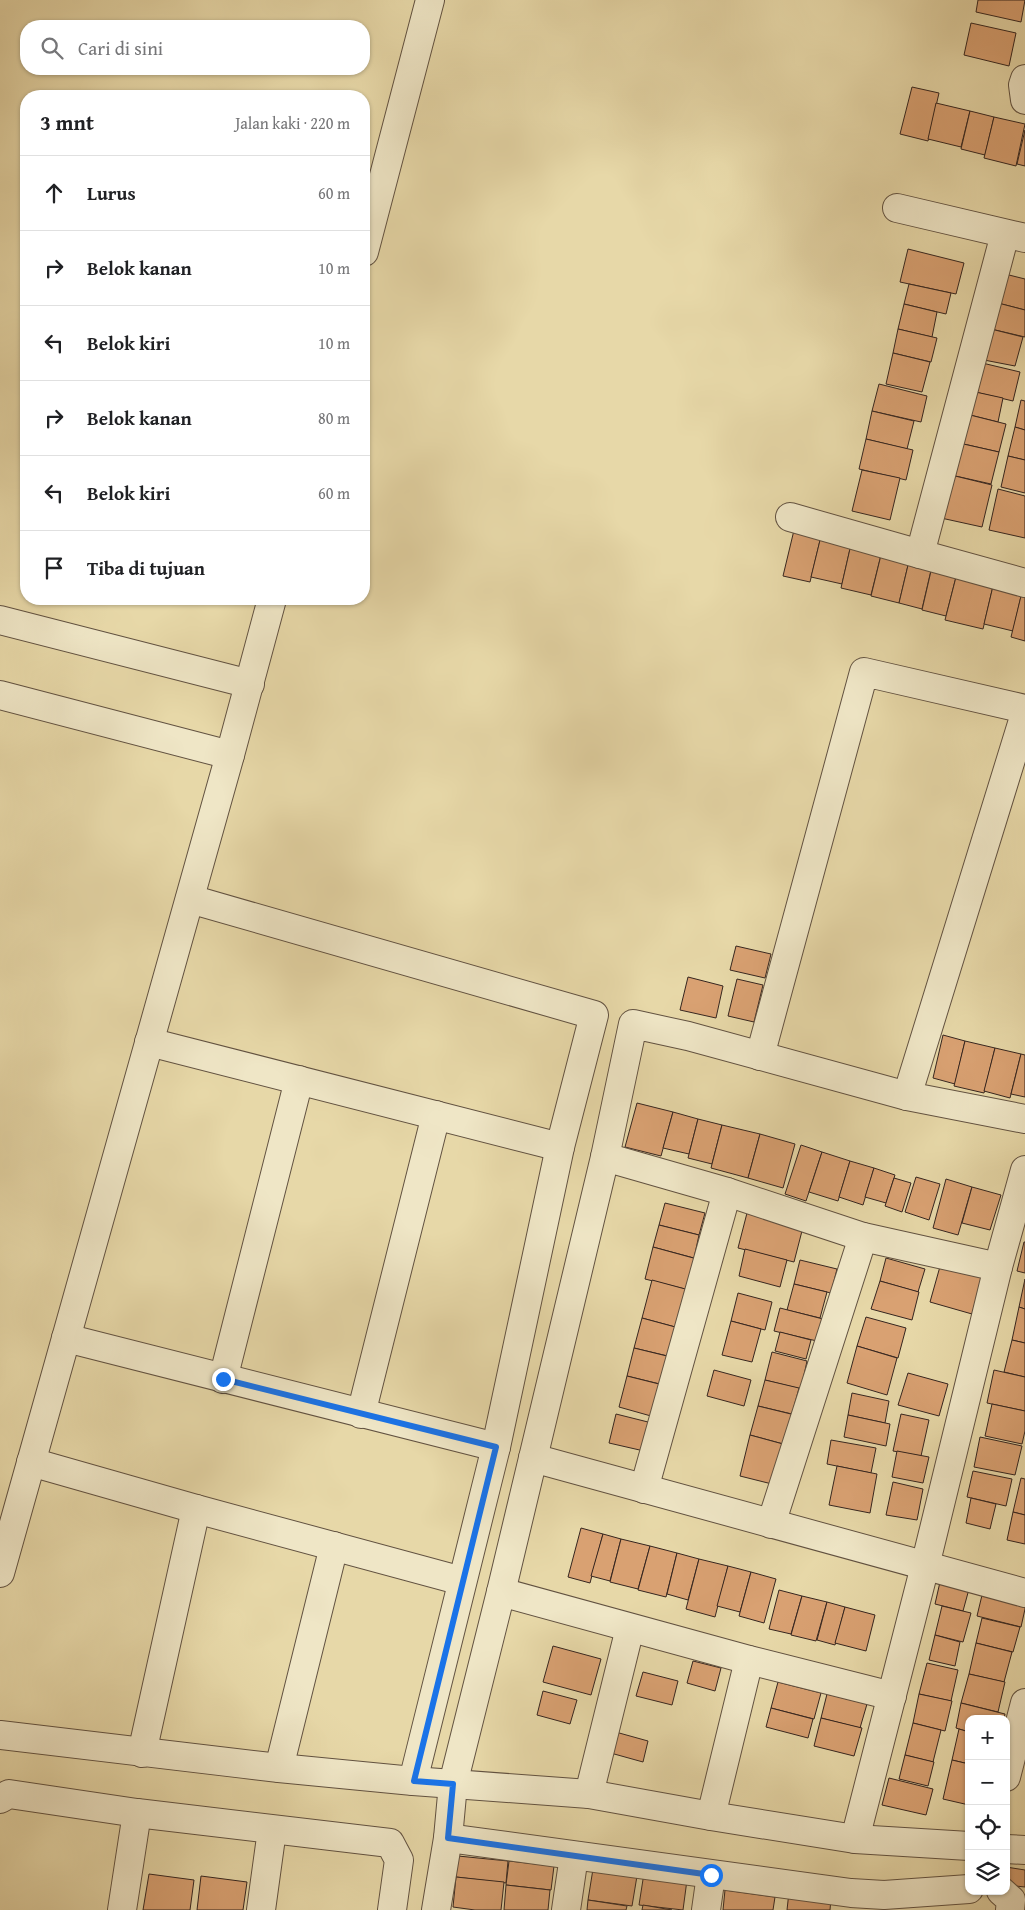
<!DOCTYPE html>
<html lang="id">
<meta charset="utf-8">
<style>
body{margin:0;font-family:"Gentium Book Plus",serif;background:#f2f2f2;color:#202124}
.controls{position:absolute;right:15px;bottom:15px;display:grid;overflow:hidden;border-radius:10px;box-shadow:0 1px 4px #0004}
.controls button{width:45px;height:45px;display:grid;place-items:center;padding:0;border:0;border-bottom:1px solid #e0e0e0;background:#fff;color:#202124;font:25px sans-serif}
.stop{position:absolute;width:15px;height:15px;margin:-11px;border:4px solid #1a73e8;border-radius:50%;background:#fff}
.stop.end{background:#1a73e8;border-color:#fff;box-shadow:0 1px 5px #0008}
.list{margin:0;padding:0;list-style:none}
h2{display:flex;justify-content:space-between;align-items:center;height:65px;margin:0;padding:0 20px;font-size:21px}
h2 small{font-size:16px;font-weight:400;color:#757577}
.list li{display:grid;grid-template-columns:32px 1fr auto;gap:15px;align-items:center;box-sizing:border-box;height:75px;padding:0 20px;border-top:1px solid #e0e0e0}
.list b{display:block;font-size:19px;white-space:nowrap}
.list em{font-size:16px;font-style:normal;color:#757577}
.icon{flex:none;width:28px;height:28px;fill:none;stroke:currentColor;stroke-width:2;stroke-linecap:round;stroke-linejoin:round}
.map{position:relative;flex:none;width:1025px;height:1910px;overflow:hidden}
.search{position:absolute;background:#fff;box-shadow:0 1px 4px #0004;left:20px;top:20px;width:350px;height:55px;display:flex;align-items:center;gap:12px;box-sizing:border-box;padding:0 18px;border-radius:20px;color:#757577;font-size:19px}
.panel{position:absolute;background:#fff;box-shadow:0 1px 4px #0004;left:20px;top:90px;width:350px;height:515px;border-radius:20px}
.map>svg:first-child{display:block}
.building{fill:#d9a172;stroke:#35251f}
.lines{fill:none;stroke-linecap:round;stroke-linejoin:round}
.minor-casing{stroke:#625241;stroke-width:30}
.minor{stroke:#efe6c6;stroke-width:28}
.route{stroke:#1a73e8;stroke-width:6}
</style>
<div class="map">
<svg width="1025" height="1910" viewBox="0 0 1025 1910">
<rect width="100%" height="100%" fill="#e7d8a8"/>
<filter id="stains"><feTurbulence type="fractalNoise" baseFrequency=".004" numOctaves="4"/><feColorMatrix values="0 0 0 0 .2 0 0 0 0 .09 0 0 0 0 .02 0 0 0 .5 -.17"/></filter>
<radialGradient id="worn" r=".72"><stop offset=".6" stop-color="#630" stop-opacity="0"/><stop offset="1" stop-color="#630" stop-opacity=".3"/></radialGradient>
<g class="building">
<polygon points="978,0 1025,0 1021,22 976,12"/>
<polygon points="971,23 1016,33 1009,66 964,55"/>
<polygon points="912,87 939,93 928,141 900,134"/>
<polygon points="936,103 970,111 961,147 928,139"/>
<polygon points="970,111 994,117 985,155 961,149"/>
<polygon points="994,117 1025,124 1016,166 984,158"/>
<polygon points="1025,130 1025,166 1017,164"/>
<polygon points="908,249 964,263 956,294 900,282"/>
<polygon points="1001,273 1025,279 1025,310 994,302"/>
<polygon points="909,284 951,293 946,314 904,304"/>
<polygon points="998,303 1025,310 1025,337 991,329"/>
<polygon points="904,304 937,312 932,337 898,329"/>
<polygon points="898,329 937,338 931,362 893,353"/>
<polygon points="991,329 1023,337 1015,366 984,360"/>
<polygon points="893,353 930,362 922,392 886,384"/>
<polygon points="978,362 1020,372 1013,401 971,391"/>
<polygon points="879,384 927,396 921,422 872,411"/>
<polygon points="971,391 1003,398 998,422 966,414"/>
<polygon points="1021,400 1025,401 1025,430 1015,427"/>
<polygon points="872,411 914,421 907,449 866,439"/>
<polygon points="966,414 1006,424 999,452 959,443"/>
<polygon points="1015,427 1025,430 1025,460 1008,456"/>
<polygon points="866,439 913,450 906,480 859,469"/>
<polygon points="959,443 999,452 991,484 951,475"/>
<polygon points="1008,456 1025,460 1025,493 1001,487"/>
<polygon points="862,470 900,478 890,520 852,511"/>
<polygon points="951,475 992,485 982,527 941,518"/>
<polygon points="998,489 1025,496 1025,538 989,530"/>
<polygon points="795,526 822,532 810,582 783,576"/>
<polygon points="822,532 852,540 842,584 811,577"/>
<polygon points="852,540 883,547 871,595 841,588"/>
<polygon points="881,555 909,561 899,603 871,596"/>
<polygon points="909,561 932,566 922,609 899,603"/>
<polygon points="931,571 956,577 946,616 922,610"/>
<polygon points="956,577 993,586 983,629 945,620"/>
<polygon points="993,586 1022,592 1013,631 984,624"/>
<polygon points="1021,596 1025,597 1025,641 1011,637"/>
<polygon points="736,946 771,954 765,978 730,970"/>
<polygon points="688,977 723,986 716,1018 680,1010"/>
<polygon points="737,979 763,985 754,1022 728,1016"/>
<polygon points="943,1035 965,1041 955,1084 933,1078"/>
<polygon points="965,1041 995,1048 984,1093 954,1086"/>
<polygon points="995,1048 1021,1054 1010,1098 984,1091"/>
<polygon points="1021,1054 1025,1055 1025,1097 1011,1094"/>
<polygon points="637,1103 673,1112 661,1156 625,1147"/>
<polygon points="673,1112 698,1119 689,1154 663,1148"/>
<polygon points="698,1119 722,1125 712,1164 688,1158"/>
<polygon points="722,1125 760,1134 748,1178 711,1168"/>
<polygon points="760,1134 795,1144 783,1188 748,1178"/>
<polygon points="801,1145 822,1152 806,1201 785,1194"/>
<polygon points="822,1152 850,1161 838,1201 809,1192"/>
<polygon points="850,1161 874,1168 863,1205 839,1197"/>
<polygon points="874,1168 895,1175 886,1203 865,1197"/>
<polygon points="916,1177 940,1184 929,1220 905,1212"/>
<polygon points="894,1178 911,1183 902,1212 885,1206"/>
<polygon points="946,1179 972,1187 958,1235 933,1228"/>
<polygon points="972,1187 1001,1195 990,1230 962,1223"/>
<polygon points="665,1203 705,1213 699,1235 659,1225"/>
<polygon points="747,1213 803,1227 794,1262 738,1248"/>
<polygon points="659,1225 699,1235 694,1258 653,1247"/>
<polygon points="1024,1242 1025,1242 1025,1273 1017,1271"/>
<polygon points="653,1247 697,1259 689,1290 645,1279"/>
<polygon points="745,1249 787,1260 780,1287 739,1276"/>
<polygon points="886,1258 925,1269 918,1292 880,1281"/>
<polygon points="800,1260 837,1269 831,1293 794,1284"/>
<polygon points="941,1263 983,1274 972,1314 930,1302"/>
<polygon points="1025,1279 1025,1309 1019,1307"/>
<polygon points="652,1280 689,1290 679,1328 642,1318"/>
<polygon points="880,1281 919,1292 912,1320 871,1309"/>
<polygon points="794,1284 827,1292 820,1318 787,1310"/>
<polygon points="738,1293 772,1302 765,1330 731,1321"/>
<polygon points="1019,1307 1025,1309 1025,1343 1012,1340"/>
<polygon points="780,1308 823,1319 817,1341 774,1331"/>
<polygon points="866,1317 906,1328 898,1358 857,1346"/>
<polygon points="642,1318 679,1328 672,1357 634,1348"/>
<polygon points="731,1321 761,1329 752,1362 722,1355"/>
<polygon points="780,1332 811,1340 806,1359 775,1351"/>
<polygon points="1012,1340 1025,1343 1025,1377 1004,1372"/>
<polygon points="857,1346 897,1358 887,1395 847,1383"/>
<polygon points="634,1348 671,1357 664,1385 627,1376"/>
<polygon points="772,1352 807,1361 801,1389 765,1380"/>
<polygon points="714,1370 751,1380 744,1406 707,1396"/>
<polygon points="994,1370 1025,1377 1025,1411 987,1403"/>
<polygon points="908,1373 948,1384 939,1416 898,1405"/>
<polygon points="627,1376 659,1384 651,1416 619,1407"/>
<polygon points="765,1380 799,1388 792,1414 758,1406"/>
<polygon points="852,1393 889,1401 885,1423 848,1415"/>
<polygon points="992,1404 1025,1411 1025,1431 1022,1444 985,1436"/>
<polygon points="758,1406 795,1415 787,1445 750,1435"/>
<polygon points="616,1414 652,1423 644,1451 609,1443"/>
<polygon points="901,1414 929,1420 921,1456 893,1451"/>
<polygon points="848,1415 890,1424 886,1446 844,1437"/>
<polygon points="750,1435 783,1444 772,1484 740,1476"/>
<polygon points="980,1437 1022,1446 1015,1475 974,1467"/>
<polygon points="831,1440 876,1448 871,1473 827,1464"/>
<polygon points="897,1451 929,1457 923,1483 892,1477"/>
<polygon points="837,1466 877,1474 870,1513 829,1505"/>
<polygon points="973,1471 1012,1479 1006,1506 967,1497"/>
<polygon points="1021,1478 1025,1479 1025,1515 1013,1512"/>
<polygon points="893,1482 923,1489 917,1520 886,1515"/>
<polygon points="971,1498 996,1504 990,1529 966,1523"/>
<polygon points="1013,1512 1025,1515 1025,1544 1007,1540"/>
<polygon points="581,1528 603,1534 590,1583 568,1577"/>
<polygon points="603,1534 621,1539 610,1581 591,1576"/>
<polygon points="621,1539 650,1546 638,1589 610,1582"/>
<polygon points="650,1546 677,1553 666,1597 638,1590"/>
<polygon points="677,1553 699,1559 688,1600 667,1594"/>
<polygon points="699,1559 728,1566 715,1617 686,1609"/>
<polygon points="728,1566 751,1572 740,1612 717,1606"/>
<polygon points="751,1572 776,1579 764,1623 739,1616"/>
<polygon points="940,1582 969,1589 963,1611 935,1604"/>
<polygon points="779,1590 802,1596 791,1634 769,1629"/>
<polygon points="983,1591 1025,1601 1025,1609 1021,1627 977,1616"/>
<polygon points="802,1596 827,1602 816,1641 791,1635"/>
<polygon points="827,1602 845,1607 835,1645 817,1640"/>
<polygon points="942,1606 971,1613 963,1642 935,1635"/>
<polygon points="845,1607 875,1615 866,1651 835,1643"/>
<polygon points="982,1618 1020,1627 1013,1652 976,1643"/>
<polygon points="935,1635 960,1642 955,1666 929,1660"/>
<polygon points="976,1643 1012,1652 1004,1682 969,1674"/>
<polygon points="553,1646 601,1659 591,1695 543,1682"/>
<polygon points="693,1661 721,1668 715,1691 687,1683"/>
<polygon points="927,1663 958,1670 951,1701 919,1694"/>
<polygon points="643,1672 678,1681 672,1705 636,1696"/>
<polygon points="969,1674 1005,1682 998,1712 961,1703"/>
<polygon points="778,1682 821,1693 814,1719 771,1708"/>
<polygon points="543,1691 577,1700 570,1724 537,1715"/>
<polygon points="827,1694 867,1704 860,1728 821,1718"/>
<polygon points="919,1694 952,1701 945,1731 913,1723"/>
<polygon points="961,1703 1005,1714 1004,1719 969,1719 969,1732 956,1728"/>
<polygon points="771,1708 813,1719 808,1738 766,1727"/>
<polygon points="821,1718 862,1728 854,1756 814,1746"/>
<polygon points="913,1723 941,1730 933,1762 905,1755"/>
<polygon points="959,1729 969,1732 969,1764 952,1760"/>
<polygon points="612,1731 648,1741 643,1762 607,1752"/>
<polygon points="905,1755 934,1762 928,1786 899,1779"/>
<polygon points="952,1760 969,1764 969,1805 943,1799"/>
<polygon points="889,1778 933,1789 926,1815 882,1805"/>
<polygon points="458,1856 508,1861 506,1883 456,1877"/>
<polygon points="509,1861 554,1866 551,1890 506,1885"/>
<polygon points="1006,1867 1025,1870 1025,1887 1006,1885"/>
<polygon points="593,1869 637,1876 632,1906 588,1900"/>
<polygon points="644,1873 687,1880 683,1910 639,1905"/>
<polygon points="149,1874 194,1880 190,1910 143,1910"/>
<polygon points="201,1876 247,1882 243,1910 197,1910"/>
<polygon points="456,1877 504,1882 501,1910 475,1910 453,1907"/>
<polygon points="506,1885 550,1890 548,1910 504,1910"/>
<polygon points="725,1890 775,1897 773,1910 723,1910"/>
<polygon points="789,1892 831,1898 830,1910 787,1910"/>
<polygon points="588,1900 627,1906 626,1910 587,1910"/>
<polygon points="643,1905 672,1910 642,1910"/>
</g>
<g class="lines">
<g class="minor-casing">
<g id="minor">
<polyline points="1025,79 1023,85 1025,100"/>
<polyline points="897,208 1025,238"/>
<polyline points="1005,234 920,554 1025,583"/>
<polyline points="364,252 430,0"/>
<polyline points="790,517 920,554"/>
<polyline points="0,620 250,684"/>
<polyline points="0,695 230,755"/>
<polyline points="190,899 594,1015 560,1147 496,1447 413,1781"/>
<polyline points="149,1042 560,1147"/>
<polyline points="760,1056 864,672 1025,709"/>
<polyline points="907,1096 1025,714"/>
<polyline points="605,1157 727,1192 863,1237 998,1267"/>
<polyline points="66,1338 496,1447"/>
<polyline points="223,1379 299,1080"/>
<polyline points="361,1414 436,1115"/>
<polyline points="533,1458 1025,1593"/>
<polyline points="31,1462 196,1509 462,1581"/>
<polyline points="644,1489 727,1192"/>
<polyline points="771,1524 863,1237"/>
<polyline points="0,1573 230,755 272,599"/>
<polyline points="501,1592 749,1660 892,1696"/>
<polyline points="0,1735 279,1768 413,1781 589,1794 711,1816 855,1839 969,1846"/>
<polyline points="142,1753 196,1509"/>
<polyline points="279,1768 334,1546"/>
<polyline points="1006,1777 1025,1703"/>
<polyline points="589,1794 630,1628"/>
<polyline points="0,1799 9,1794 137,1813 390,1843 399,1860 392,1910"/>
<polyline points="711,1816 749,1660"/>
<polyline points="448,1838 851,1893 884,1895 969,1889"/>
<polyline points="855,1839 925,1566 998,1267 1025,1170"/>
<polyline points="1006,1849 1025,1850"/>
<polyline points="1001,1891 1011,1900 1010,1910"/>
<polyline points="122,1910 137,1813"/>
<polyline points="261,1910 272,1830"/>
<polyline points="436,1910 448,1838 453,1784 501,1592 605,1157 633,1024 688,1036 907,1096 1025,1119"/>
<polyline points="566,1910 574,1856"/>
<polyline points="706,1910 711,1875"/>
</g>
</g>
<use href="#minor" class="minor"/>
</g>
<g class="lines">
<polyline class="route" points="223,1379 496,1447 414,1781 453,1784 448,1838 711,1875"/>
</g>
<rect width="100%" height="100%" filter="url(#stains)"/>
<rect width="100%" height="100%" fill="url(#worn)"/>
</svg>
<div class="controls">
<button>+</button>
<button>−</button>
<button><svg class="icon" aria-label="locate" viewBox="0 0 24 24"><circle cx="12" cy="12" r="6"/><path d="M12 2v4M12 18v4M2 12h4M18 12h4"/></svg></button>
<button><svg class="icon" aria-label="layers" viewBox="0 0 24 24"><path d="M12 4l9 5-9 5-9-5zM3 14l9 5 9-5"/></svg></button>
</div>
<div class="stop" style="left:711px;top:1875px"></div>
<div class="stop end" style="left:223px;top:1379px"></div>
<div class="search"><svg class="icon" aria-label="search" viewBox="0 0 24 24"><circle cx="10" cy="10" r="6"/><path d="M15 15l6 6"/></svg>Cari di sini</div>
<section class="panel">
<h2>3 mnt<small>Jalan kaki · 220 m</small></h2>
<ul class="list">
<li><svg class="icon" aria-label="ahead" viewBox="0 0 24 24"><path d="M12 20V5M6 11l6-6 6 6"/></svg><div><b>Lurus</b></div><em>60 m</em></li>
<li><svg class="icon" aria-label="right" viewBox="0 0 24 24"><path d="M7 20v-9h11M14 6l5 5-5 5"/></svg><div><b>Belok kanan</b></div><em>10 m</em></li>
<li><svg class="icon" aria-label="left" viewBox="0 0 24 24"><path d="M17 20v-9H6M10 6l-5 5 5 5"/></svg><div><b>Belok kiri</b></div><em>10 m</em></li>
<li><svg class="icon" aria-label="right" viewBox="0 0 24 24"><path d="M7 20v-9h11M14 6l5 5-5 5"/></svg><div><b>Belok kanan</b></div><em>80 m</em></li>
<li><svg class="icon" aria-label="left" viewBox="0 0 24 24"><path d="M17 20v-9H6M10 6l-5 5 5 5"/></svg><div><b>Belok kiri</b></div><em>60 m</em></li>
<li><svg class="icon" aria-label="arrive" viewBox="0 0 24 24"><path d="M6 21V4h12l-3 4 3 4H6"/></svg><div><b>Tiba di tujuan</b></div></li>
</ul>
</section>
</div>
